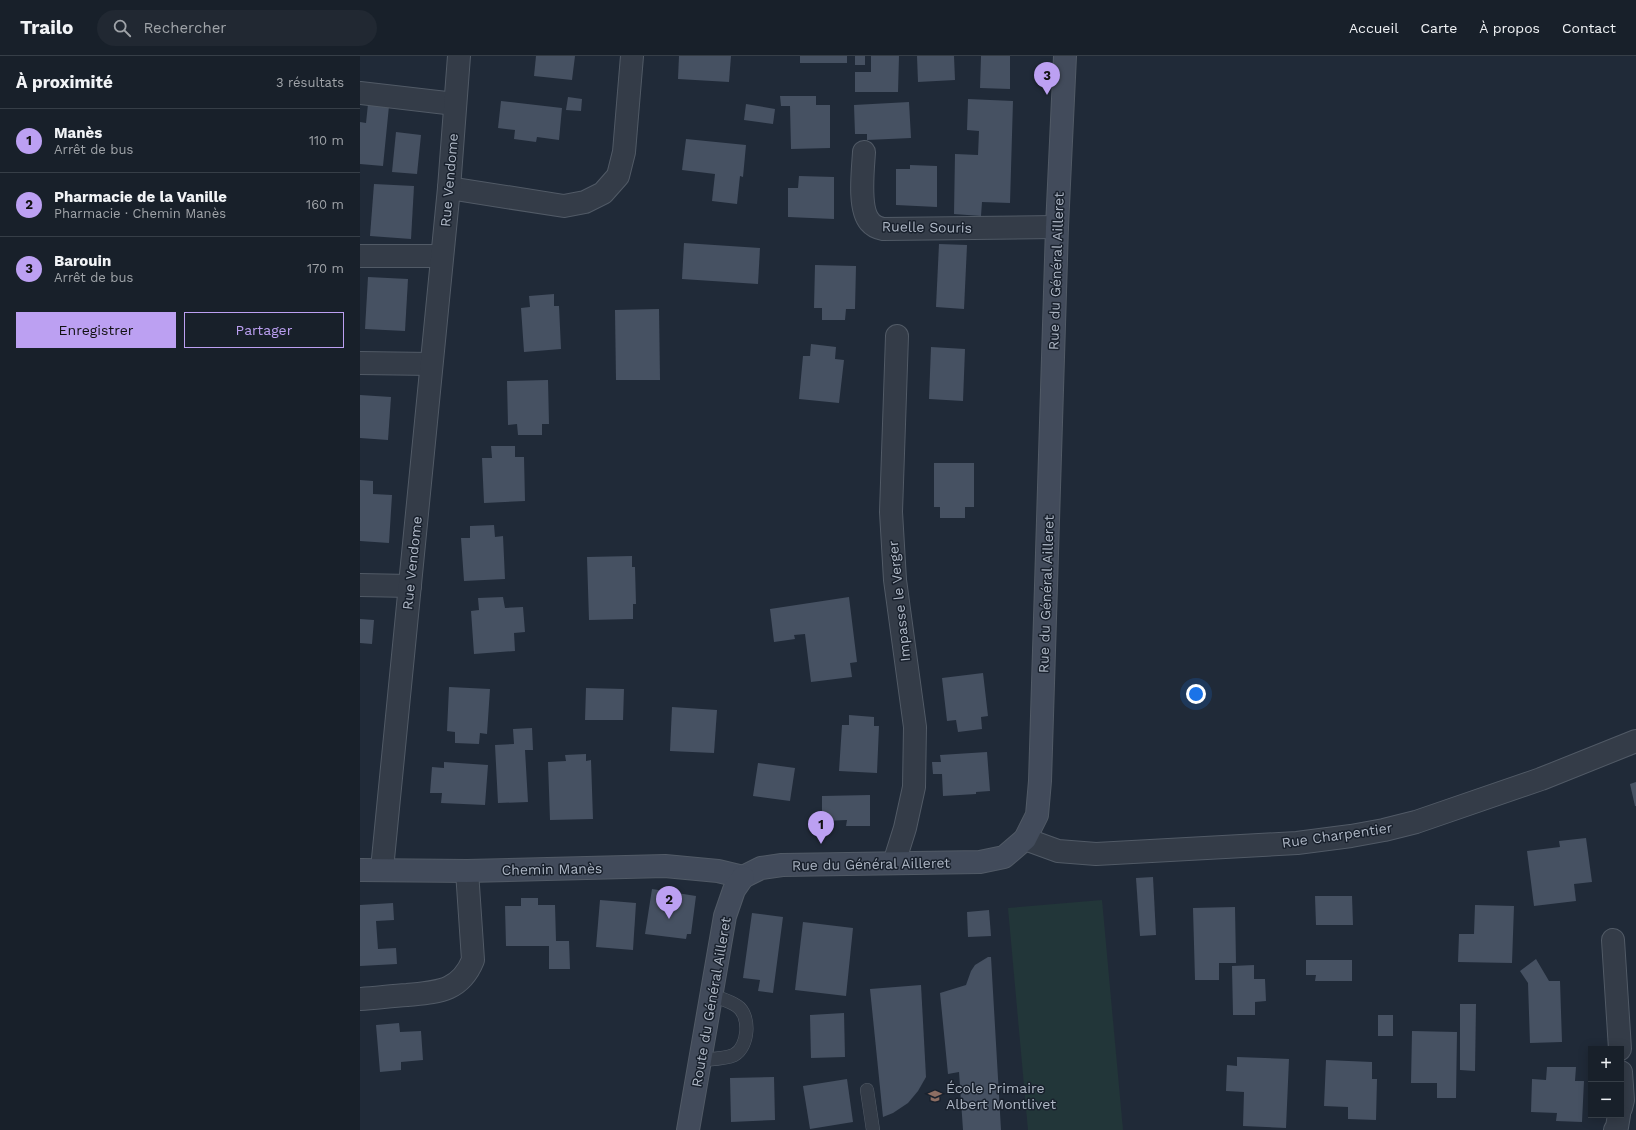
<!DOCTYPE html>
<html lang="fr">
<meta charset="utf-8">
<style>
body{margin:0;font-family:"Work Sans",sans-serif;background:#212832;color:#f1f3f6}
.controls{position:absolute;right:12px;bottom:12px;display:grid;overflow:hidden;border-radius:0px;box-shadow:0 2px 10px #0003}
.controls button{width:36px;height:36px;display:grid;place-items:center;padding:0;border:0;border-bottom:1px solid #363e47;background:#18202a;color:#f1f3f6;font:20px sans-serif}
.you{position:absolute;left:836px;top:638px;width:14px;height:14px;margin:-10px;border:3px solid #fff;border-radius:50%;background:#1a73e8;box-shadow:0 0 0 6px #1a73e833}
.badge{display:grid;place-items:center;width:26px;height:26px;border-radius:50%;background:#bca0f2;color:#111;font-size:13px;font-weight:700}
.pin{position:absolute;translate:-50% -33px;filter:drop-shadow(0 1px 2px #0008)}
.pin::after{content:'';position:absolute;top:21px;width:14px;height:12px;background:inherit;clip-path:polygon(0 0,100% 0,50% 100%)}
.list{margin:0;padding:0;list-style:none}
h2{display:flex;justify-content:space-between;align-items:center;height:52px;margin:0;padding:0 16px;font-size:17px}
h2 small{font-size:13px;font-weight:400;color:#9fa3a8}
.list li{display:grid;grid-template-columns:26px 1fr auto;gap:12px;align-items:center;box-sizing:border-box;height:64px;padding:0 16px;border-top:1px solid #363e47}
.list b{display:block;font-size:15px;white-space:nowrap}
.list p{margin:0;font-size:13px;white-space:nowrap;color:#9fa3a8}
.list em{font-size:13px;font-style:normal;color:#9fa3a8}
.actions{display:flex;gap:8px;padding:12px 16px}
.actions a{flex:1;padding:9px 0;border:1px solid #bca0f2;border-radius:0px;text-align:center;font-size:14px;color:#bca0f2}
.actions .main{background:#bca0f2;color:#111}
.icon{flex:none;width:22px;height:22px;fill:none;stroke:currentColor;stroke-width:2;stroke-linecap:round;stroke-linejoin:round}
.map{position:relative;flex:none;width:1276px;height:1074px;overflow:hidden}
header{display:flex;align-items:center;gap:24px;box-sizing:border-box;height:56px;padding:0 20px;background:#18202a;border-bottom:1px solid #363e47}
header strong{font-size:19px}
nav{display:flex;gap:22px;margin-inline-start:auto;font-size:14px}
.search{width:280px;height:36px;background:#212832;display:flex;align-items:center;gap:10px;box-sizing:border-box;padding:0 14px;border-radius:22px;color:#9fa3a8;font-size:15px}
main{display:flex}
aside{flex:1;background:#18202a}
.map>svg:first-child{display:block}
.green{fill:#223639}
.building{fill:#465162}
.lines{fill:none;stroke-linecap:round;stroke-linejoin:round}
.lane-casing{stroke:#515a66;stroke-width:14}
.street-casing{stroke:#515a66;stroke-width:24}
.secondary-casing{stroke:#515a66;stroke-width:24}
.lane{stroke:#343c48;stroke-width:13}
.street{stroke:#343c48;stroke-width:22}
.secondary{stroke:#424b5b;stroke-width:22}
.labels{text-anchor:middle;dominant-baseline:central;stroke-width:3;stroke-linejoin:round;paint-order:stroke}
.street-label{font-size:14px;fill:#aeb7c5;stroke:#19212d}
.poi-label{font-size:14px;fill:#aeb7c5;stroke:#19212d;text-anchor:start}
</style>
<header>
<strong>Trailo</strong>
<div class="search"><svg class="icon" aria-label="search" viewBox="0 0 24 24"><circle cx="10" cy="10" r="6"/><path d="M15 15l6 6"/></svg>Rechercher</div>
<nav><a>Accueil</a><a>Carte</a><a>À propos</a><a>Contact</a></nav>
</header>
<main>
<aside>
<h2>À proximité<small>3 résultats</small></h2>
<ul class="list">
<li><span class="badge">1</span><div><b>Manès</b><p>Arrêt de bus</p></div><em>110 m</em></li>
<li><span class="badge">2</span><div><b>Pharmacie de la Vanille</b><p>Pharmacie · Chemin Manès</p></div><em>160 m</em></li>
<li><span class="badge">3</span><div><b>Barouin</b><p>Arrêt de bus</p></div><em>170 m</em></li>
</ul>
<div class="actions"><a class="main">Enregistrer</a><a>Partager</a></div>
</aside>
<div class="map">
<svg width="1276" height="1074" viewBox="0 0 1276 1074">
<rect width="100%" height="100%" fill="#202a38"/>
<polygon class="green" points="742,844 763,1074 668,1074 648,852"/>
<g class="building">
<polygon points="176,0 215,0 212,24 174,20"/>
<polygon points="319,0 371,0 369,26 318,23"/>
<rect x="440" y="0" width="47" height="7"/>
<rect x="495" y="0" width="10" height="9"/>
<polygon points="511,0 539,0 538,36 495,36 495,16 511,16"/>
<polygon points="557,0 594,0 595,24 558,26"/>
<polygon points="621,0 650,0 650,33 620,32"/>
<polygon points="420,40 456,40 456,49 470,49 470,92 431,93 430,50 421,50"/>
<polygon points="208,41 222,43 221,55 206,54"/>
<polygon points="608,43 653,45 650,147 622,146 621,160 594,158 595,98 618,99 619,75 607,74"/>
<polygon points="141,45 202,52 199,84 177,81 176,86 154,83 155,74 138,72"/>
<polygon points="549,46 551,82 507,84 507,78 495,78 494,49"/>
<polygon points="8,48 29,50 23,110 0,108 0,66 6,67"/>
<polygon points="386,48 415,53 413,68 384,64"/>
<polygon points="36,76 61,79 57,118 32,116"/>
<polygon points="326,83 386,89 383,121 380,120 377,148 352,145 355,118 322,114"/>
<polygon points="550,109 577,110 577,151 536,149 536,113 550,113"/>
<polygon points="439,120 474,121 474,163 428,161 428,132 438,132"/>
<polygon points="14,128 54,130 51,183 10,180"/>
<polygon points="324,187 400,192 398,228 322,223"/>
<polygon points="579,188 607,189 604,253 576,251"/>
<polygon points="455,209 496,210 495,253 486,253 485,264 462,264 462,252 454,252"/>
<polygon points="8,221 48,223 45,275 5,273"/>
<polygon points="194,238 194,250 199,250 201,293 164,296 161,252 170,251 169,240"/>
<polygon points="299,253 300,324 256,324 255,254"/>
<polygon points="451,288 476,291 475,303 484,304 479,347 439,343 443,300 450,300"/>
<polygon points="571,291 605,293 603,345 569,343"/>
<polygon points="188,324 189,368 182,368 182,379 158,379 157,368 148,369 147,325"/>
<polygon points="0,339 31,341 28,384 0,382"/>
<polygon points="131,390 155,390 155,401 164,401 165,445 124,447 122,402 132,402"/>
<polygon points="574,407 614,407 614,451 605,451 605,462 580,462 580,451 574,451"/>
<polygon points="0,424 13,425 13,438 32,439 29,487 0,485"/>
<polygon points="134,469 135,481 143,480 145,523 104,525 101,482 110,482 110,470"/>
<polygon points="272,500 272,511 275,511 276,548 273,548 273,563 229,564 227,501"/>
<polygon points="143,541 145,552 163,551 165,576 154,577 155,595 114,598 111,555 119,554 118,542"/>
<polygon points="489,541 497,606 490,607 492,621 451,626 445,578 434,579 435,583 414,586 410,553"/>
<polygon points="0,563 14,564 12,588 0,587"/>
<polygon points="623,617 628,660 621,661 622,673 598,676 596,664 587,665 582,622"/>
<polygon points="89,631 130,633 127,678 120,677 119,688 95,687 95,676 87,675"/>
<polygon points="226,632 264,633 263,664 225,664"/>
<polygon points="312,651 357,654 354,697 310,695"/>
<polygon points="489,659 514,661 514,670 519,670 517,717 479,715 482,669 489,669"/>
<polygon points="172,672 173,694 165,694 168,746 138,747 135,689 154,688 153,673"/>
<polygon points="627,696 630,735 616,736 616,738 583,740 582,718 573,718 572,706 581,706 580,699"/>
<polygon points="226,698 226,705 231,704 233,763 190,764 188,706 206,705 205,699"/>
<polygon points="84,706 128,709 125,749 81,747 82,737 70,737 72,711 84,712"/>
<polygon points="398,707 435,712 430,745 393,740"/>
<polygon points="1276,726 1276,750 1275,750 1270,728"/>
<polygon points="510,739 510,770 486,770 487,764 462,765 462,740"/>
<polygon points="1226,782 1232,826 1214,828 1216,845 1174,850 1167,795 1200,791 1199,785"/>
<polygon points="793,821 796,879 780,880 776,822"/>
<polygon points="292,833 336,840 331,878 327,878 326,883 285,878"/>
<polygon points="955,840 992,840 993,869 956,869"/>
<polygon points="161,842 178,842 178,849 195,849 196,885 209,885 210,913 189,913 189,890 146,890 145,850 161,850"/>
<polygon points="240,844 276,847 273,894 236,891"/>
<polygon points="33,847 34,864 16,865 18,893 36,892 37,908 0,910 0,849"/>
<polygon points="1115,849 1154,850 1152,907 1098,906 1099,878 1114,878"/>
<polygon points="875,851 876,907 859,907 859,924 835,924 833,852"/>
<polygon points="629,854 631,880 608,881 607,856"/>
<polygon points="392,857 423,861 413,937 398,935 400,924 383,922"/>
<polygon points="443,866 493,872 486,940 435,934"/>
<polygon points="628,901 631,901 641,1074 603,1074 599,1016 588,1018 580,937 606,929 611,915 615,909"/>
<polygon points="1176,903 1189,925 1200,925 1202,986 1170,987 1168,927 1160,915"/>
<polygon points="946,904 992,904 992,925 955,925 956,919 946,919"/>
<polygon points="894,909 894,923 905,923 906,945 895,946 895,959 873,959 872,910"/>
<polygon points="561,929 566,1021 558,1035 548,1047 533,1057 523,1061 510,933"/>
<polygon points="1100,948 1116,948 1115,1015 1100,1014"/>
<polygon points="484,957 485,1001 451,1002 450,959"/>
<rect x="1018" y="959" width="15" height="21"/>
<polygon points="39,967 40,976 61,975 63,1004 41,1006 41,1014 20,1016 16,969"/>
<polygon points="1052,975 1097,976 1096,1042 1077,1042 1077,1027 1051,1027"/>
<polygon points="877,1001 929,1003 926,1072 883,1070 884,1036 866,1035 867,1009 877,1010"/>
<polygon points="966,1004 1012,1006 1012,1023 1017,1023 1016,1064 988,1063 988,1051 964,1050"/>
<polygon points="1187,1011 1216,1011 1215,1025 1224,1025 1222,1066 1196,1065 1197,1057 1171,1056 1172,1023 1186,1024"/>
<polygon points="414,1021 415,1064 371,1066 370,1022"/>
<polygon points="487,1023 493,1066 450,1073 443,1030"/>
</g>
<g class="lines">
<g class="lane-casing">
<g id="lane">
<path d="M341 1004C351 1003 365 1003 374 999 389 991 391 959 377 950 370 945 359 942 351 939"/>
<polyline points="507,1034 513,1074"/>
</g>
</g>
<g class="street-casing">
<g id="street">
<polyline points="0,37 95,48"/>
<path d="M504 96C503 114 498 153 510 166 514 171 518 172 523 173L697 171"/>
<polyline points="89,132 204,150 225,146 243,137 258,120 264,96 272,0"/>
<polyline points="0,200 81,200"/>
<polyline points="0,307 71,308"/>
<polyline points="0,529 50,530"/>
<polyline points="665,783 698,795 736,798 937,787 991,780 1024,774 1056,766 1181,723 1276,685"/>
<polyline points="534,807 545,772 554,731 555,671 535,524 531,456 537,280"/>
<polyline points="22,813 89,132 99,0"/>
<polyline points="1253,884 1260,993"/>
<path d="M0 943C16 942 31 940 47 939 77 936 100 936 113 904L107 815"/>
<polyline points="1261,1016 1263,1044 1261,1052"/>
<polyline points="1255,1074 1257,1071 1259,1059"/>
</g>
</g>
<g class="secondary-casing">
<g id="secondary">
<polyline points="0,814 107,815 305,810 358,815 383,821"/>
<polyline points="383,821 401,812 422,809 620,806 644,801 665,783 677,759 680,725 697,171 705,0"/>
<polyline points="328,1074 365,860 374,834 383,821"/>
</g>
</g>
<use href="#lane" class="lane"/>
<use href="#street" class="street"/>
<use href="#secondary" class="secondary"/>
</g>
<defs>
<g id="school-bare" transform="scale(1.08)"><path d="M0-5L7-2L0 1L-7-2ZM-4 1L0 2.5L4 1V4Q0 6-4 4Z" fill="#8d6e63" stroke="#19212d" stroke-width="2.5" paint-order="stroke"/></g>
</defs>
<g fill-rule="evenodd">
<use href="#school-bare" x="575" y="1040"/>
</g>
<g class="labels">
<g class="street-label">
<text transform="translate(89 124) rotate(-85)">Rue Vendome</text>
<text transform="translate(567 171) rotate(1)">Ruelle Souris</text>
<text transform="translate(696 215) rotate(-88)">Rue du Général Ailleret</text>
<text transform="translate(52 507) rotate(-84)">Rue Vendome</text>
<text transform="translate(686 538) rotate(-88)">Rue du Général Ailleret</text>
<text transform="translate(539 545) rotate(-96)">Impasse le Verger</text>
<text transform="translate(977 779) rotate(-8)">Rue Charpentier</text>
<text transform="translate(511 808) rotate(-1)">Rue du Général Ailleret</text>
<text transform="translate(192 813) rotate(-1)">Chemin Manès</text>
<text transform="translate(351 946) rotate(-80)">Route du Général Ailleret</text>
</g>
<g class="poi-label">
<text x="586" y="1032">École Primaire<tspan x="586" dy="16">Albert Montlivet</tspan></text>
</g>
</g>
</svg>
<div class="controls">
<button>+</button>
<button>−</button>
</div>
<div class="you"></div>
<div class="pin badge" style="left:461px;top:788px">1</div>
<div class="pin badge" style="left:309px;top:863px">2</div>
<div class="pin badge" style="left:687px;top:39px">3</div>
</div>
</main>
